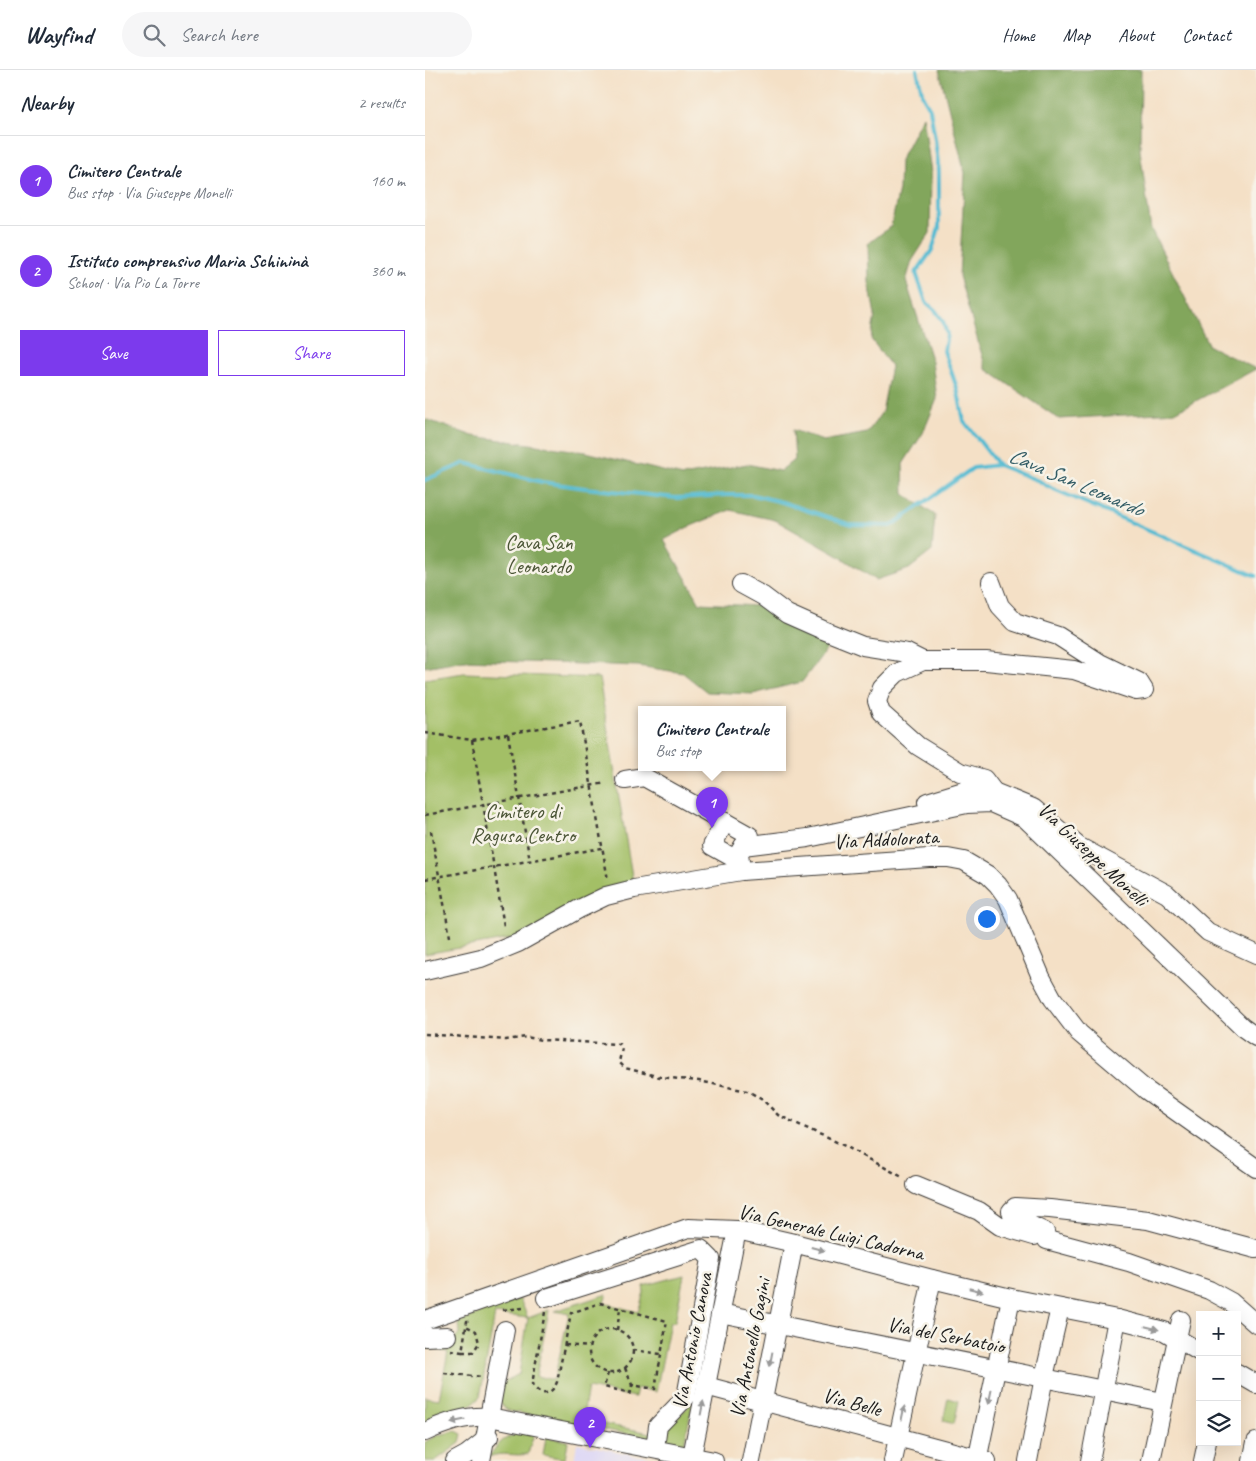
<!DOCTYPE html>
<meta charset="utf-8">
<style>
body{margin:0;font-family:Caveat,sans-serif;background:#f6f6f7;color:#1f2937}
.controls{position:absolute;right:15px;bottom:15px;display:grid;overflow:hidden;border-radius:0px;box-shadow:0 5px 20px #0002}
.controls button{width:45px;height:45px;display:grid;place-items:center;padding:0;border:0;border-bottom:1px solid #e0e1e3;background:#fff;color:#1f2937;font:25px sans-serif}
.you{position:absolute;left:561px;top:848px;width:18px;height:18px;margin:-12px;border:4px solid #fff;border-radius:50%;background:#1a73e8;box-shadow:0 0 0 8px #1a73e833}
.badge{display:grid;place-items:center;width:32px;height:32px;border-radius:50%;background:#7c3aed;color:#fff;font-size:16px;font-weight:700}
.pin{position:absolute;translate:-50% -41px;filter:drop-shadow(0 1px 2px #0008)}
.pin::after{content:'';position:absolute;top:26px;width:18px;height:15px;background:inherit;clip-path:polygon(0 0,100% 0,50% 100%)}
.popup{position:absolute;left:213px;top:636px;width:148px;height:65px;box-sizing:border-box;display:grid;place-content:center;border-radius:0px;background:#fff;filter:drop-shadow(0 1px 4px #0005);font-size:16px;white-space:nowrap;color:#747a83}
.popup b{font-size:19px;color:#1f2937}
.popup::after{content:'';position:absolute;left:50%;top:100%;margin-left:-10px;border:10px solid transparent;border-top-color:#fff}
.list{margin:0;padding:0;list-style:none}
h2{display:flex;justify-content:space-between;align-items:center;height:65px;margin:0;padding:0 20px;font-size:21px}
h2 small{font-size:16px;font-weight:400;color:#747a83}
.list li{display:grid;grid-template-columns:32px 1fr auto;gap:15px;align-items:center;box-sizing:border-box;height:90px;padding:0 20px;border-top:1px solid #e0e1e3}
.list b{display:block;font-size:19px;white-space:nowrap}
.list p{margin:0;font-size:16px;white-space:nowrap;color:#747a83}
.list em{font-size:16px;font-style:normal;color:#747a83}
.actions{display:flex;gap:10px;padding:15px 20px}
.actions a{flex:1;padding:11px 0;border:1px solid #7c3aed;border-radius:0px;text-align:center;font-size:18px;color:#7c3aed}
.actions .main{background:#7c3aed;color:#fff}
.icon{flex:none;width:28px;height:28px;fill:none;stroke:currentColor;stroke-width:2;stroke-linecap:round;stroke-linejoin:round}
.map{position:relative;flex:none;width:831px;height:1391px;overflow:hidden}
header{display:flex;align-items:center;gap:30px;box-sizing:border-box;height:70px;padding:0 25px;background:#fff;border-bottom:1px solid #e0e1e3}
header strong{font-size:24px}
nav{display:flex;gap:28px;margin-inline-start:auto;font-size:18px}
.search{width:350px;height:45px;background:#f6f6f7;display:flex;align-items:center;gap:12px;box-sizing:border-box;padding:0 18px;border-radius:28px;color:#747a83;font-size:19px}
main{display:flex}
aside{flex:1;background:#fff}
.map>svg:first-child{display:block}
.built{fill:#dcd6f6}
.green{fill:#a3bf66;stroke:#606e41}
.forest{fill:#82a65b;stroke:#4f613c}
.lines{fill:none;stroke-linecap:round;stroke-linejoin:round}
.stream{stroke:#54bbd2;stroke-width:4}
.minor-casing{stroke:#3c3936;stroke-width:20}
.path{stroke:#3c3936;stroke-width:2.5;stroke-dasharray:4 4;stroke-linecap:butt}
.minor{stroke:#fff;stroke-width:18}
.oneway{fill:#999}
.labels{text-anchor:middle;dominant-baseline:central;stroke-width:5;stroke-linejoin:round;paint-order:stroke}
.park-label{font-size:21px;fill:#4b5536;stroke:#f7f3e8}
.street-label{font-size:21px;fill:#1c1c1c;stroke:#f7f3e8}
.water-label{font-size:22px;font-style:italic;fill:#325c65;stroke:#f7f3e8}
</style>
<header>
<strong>Wayfind</strong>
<div class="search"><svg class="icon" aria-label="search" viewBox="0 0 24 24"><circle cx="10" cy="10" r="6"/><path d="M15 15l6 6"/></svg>Search here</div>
<nav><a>Home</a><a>Map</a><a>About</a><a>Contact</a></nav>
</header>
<main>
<aside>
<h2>Nearby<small>2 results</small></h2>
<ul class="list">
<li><span class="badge">1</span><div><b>Cimitero Centrale</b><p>Bus stop · Via Giuseppe Monelli</p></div><em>160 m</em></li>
<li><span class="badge">2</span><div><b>Istituto comprensivo Maria Schininà</b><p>School · Via Pio La Torre</p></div><em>360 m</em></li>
</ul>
<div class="actions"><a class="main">Save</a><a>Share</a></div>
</aside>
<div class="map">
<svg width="831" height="1391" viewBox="0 0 831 1391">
<rect width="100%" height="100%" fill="#f7f3e8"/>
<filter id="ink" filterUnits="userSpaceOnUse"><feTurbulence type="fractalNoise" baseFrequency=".02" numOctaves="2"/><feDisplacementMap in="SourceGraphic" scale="10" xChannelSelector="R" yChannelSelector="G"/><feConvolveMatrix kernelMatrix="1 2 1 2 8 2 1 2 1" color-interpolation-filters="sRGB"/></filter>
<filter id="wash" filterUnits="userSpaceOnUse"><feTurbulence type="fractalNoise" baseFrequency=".0096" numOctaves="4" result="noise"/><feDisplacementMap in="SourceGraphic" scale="20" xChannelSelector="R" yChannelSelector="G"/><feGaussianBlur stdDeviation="1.12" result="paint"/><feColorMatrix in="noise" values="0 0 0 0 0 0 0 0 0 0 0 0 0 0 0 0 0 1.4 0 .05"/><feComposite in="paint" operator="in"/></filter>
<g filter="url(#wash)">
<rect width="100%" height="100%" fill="#f4e0c6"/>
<polygon class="built" points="152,1373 204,1384 209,1386 215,1386 242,1391 149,1391"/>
<g class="green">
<polygon points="39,603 174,608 208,812 90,868 0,884 0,609"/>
<path d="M259 1205 250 1252H245L231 1322 212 1318 210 1327 163 1318 157 1350 236 1365 268 1331 259 1375 84 1341 78 1337 75 1332 77 1313 94 1304 103 1248 70 1244 55 1327 47 1334 0 1351V1327L14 1329 23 1282 0 1278V1276L4 1272C16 1271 42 1273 33 1253L69 1237 95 1229 103 1248 124 1240 111 1306 129 1310 144 1244 130 1241 182 1224 179 1233 213 1242 219 1222 218 1216Z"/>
<polygon points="523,1328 534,1331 529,1354 518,1351"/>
<polygon points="31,1361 37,1364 35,1373 10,1391 0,1391 0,1372 13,1365"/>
<path d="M96 1363 109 1364 103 1384C90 1387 77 1381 64 1387 72 1374 80 1366 96 1363Z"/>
<polygon points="121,1367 143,1371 140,1389 118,1385"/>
</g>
<g class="forest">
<polygon points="514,0 716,0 715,80 726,159 784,276 831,299 750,342 634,349 561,299 534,206 540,103"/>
<polygon points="498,46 506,102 505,163 487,191 481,211 507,292 512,329 498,363 478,394 479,424 510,445 507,481 484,499 451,510 412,485 350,450 305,440 266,456 239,470 275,533 333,536 373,552 406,573 377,612 328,624 282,622 258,603 213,596 39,590 0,597 0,349 48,366 161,382 258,406 322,394 355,401 370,389 368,360 398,371 442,363 457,342 466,296 446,269 450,245 444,212 443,174 466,156 474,120 475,90"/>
</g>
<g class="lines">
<g class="stream">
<polyline points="492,0 498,27 505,39 510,69 514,101 514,158 507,180 491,203 501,232 510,240 518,251 522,264 519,281 532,318 539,351 573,395"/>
<polyline points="0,410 40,393 117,412 160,418 251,428 301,425 328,425 357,432 426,455 466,456 548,398 573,395 614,411 626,418 831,506"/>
</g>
</g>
</g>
<g filter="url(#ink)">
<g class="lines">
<g class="minor-casing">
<g id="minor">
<polyline points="566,512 575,536 590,552 633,566 675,593 714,612 719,620 711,621 649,600 561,591 498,591 472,603 457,618 452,631 456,643 493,676 535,702 559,709 568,721"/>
<polyline points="316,514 338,526 362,544 398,560 438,576 482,583 498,591"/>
<polyline points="200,710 219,707 300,752"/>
<polyline points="502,732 548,718 559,718 608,738 653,776 742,824 783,862 831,884"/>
<polyline points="318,776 383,768 542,734 566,733 600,748 817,957 831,967"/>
<polyline points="314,791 287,776 300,752 325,766 314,783 316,801"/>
<polyline points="0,901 56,888 93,873 154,839 181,826 209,819 316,801 504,788 523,788 539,791 563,805 573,815 583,829 616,907 628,929 654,963 721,1020 831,1098"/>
<polyline points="491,1115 554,1141 575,1156 609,1166"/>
<polyline points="831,1179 723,1150 625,1139 590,1137 586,1141 588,1147 620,1162 622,1170 704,1192 784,1220 806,1232 831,1254"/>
<polyline points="121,1228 276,1179 286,1189 261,1327 233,1356 230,1378"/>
<polyline points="295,1243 738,1332"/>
<polyline points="0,1250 263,1158 312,1160 369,1173 507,1209 586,1228 692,1249 739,1261 775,1282"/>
<polyline points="0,1267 22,1266"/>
<polyline points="812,1303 831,1314"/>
<polyline points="281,1316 562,1391"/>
<path d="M0 1362C19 1353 43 1345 64 1347L289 1391"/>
<polyline points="30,1391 41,1385 64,1367"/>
<polyline points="56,1391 80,1260"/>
<polyline points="266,1391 312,1160"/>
<polyline points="326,1391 369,1173"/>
<polyline points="468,1391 507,1209"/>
<polyline points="552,1391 586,1228"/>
<polyline points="603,1391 619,1307 635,1238"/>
<polyline points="665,1391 692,1249"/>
<polyline points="726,1391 756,1250"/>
<polyline points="778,1391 782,1372"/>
<polyline points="827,1391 831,1372"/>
</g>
</g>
<g class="path">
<polyline points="0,663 47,670 155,651 183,810"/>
<polyline points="83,664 105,791"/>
<polyline points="47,670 79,856"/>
<polyline points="0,745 181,713"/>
<polyline points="6,761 25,867"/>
<polyline points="0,809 177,778"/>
<polyline points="0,964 81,970 101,967 116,970 194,974 197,978 194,992 200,998 235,1007 274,1011 322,1021 336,1028 353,1045 420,1076 479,1108"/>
<polyline points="78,1240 98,1238"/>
<path d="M120 1242 107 1314C115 1328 127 1325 132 1312L146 1243 175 1233 242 1251 230 1319 207 1315 205 1326"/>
<circle cx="186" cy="1281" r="22"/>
<polyline points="192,1260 195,1239"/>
<polyline points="140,1275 165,1277"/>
<polyline points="26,1280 37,1282 42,1251 44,1251"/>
<polyline points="208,1280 236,1284"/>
<polyline points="37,1282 48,1282 54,1273 51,1261 41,1256"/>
<polyline points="200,1298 207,1315"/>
<polyline points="19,1303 57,1307"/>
<polyline points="183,1303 179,1317 206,1323"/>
</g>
<use href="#minor" class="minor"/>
</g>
<defs><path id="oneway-solid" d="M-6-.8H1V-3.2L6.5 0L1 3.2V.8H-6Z" transform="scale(1.25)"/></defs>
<g class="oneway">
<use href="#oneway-solid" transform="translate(393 1179) rotate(15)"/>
<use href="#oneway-solid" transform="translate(551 1220) rotate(13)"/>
<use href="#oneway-solid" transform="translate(727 1258) rotate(14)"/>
<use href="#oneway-solid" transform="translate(346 1289) rotate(101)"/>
<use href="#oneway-solid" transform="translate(565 1327) rotate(102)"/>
<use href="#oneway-solid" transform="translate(277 1338) rotate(-79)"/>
<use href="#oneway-solid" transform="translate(478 1343) rotate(-78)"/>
<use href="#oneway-solid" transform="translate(33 1351) rotate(169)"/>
</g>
</g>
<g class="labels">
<g class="park-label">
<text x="114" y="472">Cava San<tspan x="114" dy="24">Leonardo</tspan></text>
<text x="98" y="741">Cimitero di<tspan x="98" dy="24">Ragusa Centro</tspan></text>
</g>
<g class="street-label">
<text transform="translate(461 769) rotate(-3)">Via Addolorata</text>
<text transform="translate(668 784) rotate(43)">Via Giuseppe Monelli</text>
<text transform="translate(406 1162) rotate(13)">Via Generale Luigi Cadorna</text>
<text transform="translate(521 1265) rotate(11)">Via del Serbatoio</text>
<text transform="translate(267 1271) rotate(-79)">Via Antonio Canova</text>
<text transform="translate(325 1278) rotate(-79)">Via Antonello Gagini</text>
<text transform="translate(427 1332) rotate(15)">Via Belle</text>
</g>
<g class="water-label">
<text transform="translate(651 412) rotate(23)">Cava San Leonardo</text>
</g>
</g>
</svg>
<div class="controls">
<button>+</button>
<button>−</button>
<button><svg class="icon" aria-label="layers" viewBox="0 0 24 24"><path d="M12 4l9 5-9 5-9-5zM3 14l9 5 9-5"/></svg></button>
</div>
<div class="you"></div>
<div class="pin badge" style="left:287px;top:758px">1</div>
<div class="popup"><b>Cimitero Centrale</b>Bus stop</div>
<div class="pin badge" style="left:165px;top:1378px">2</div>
</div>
</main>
